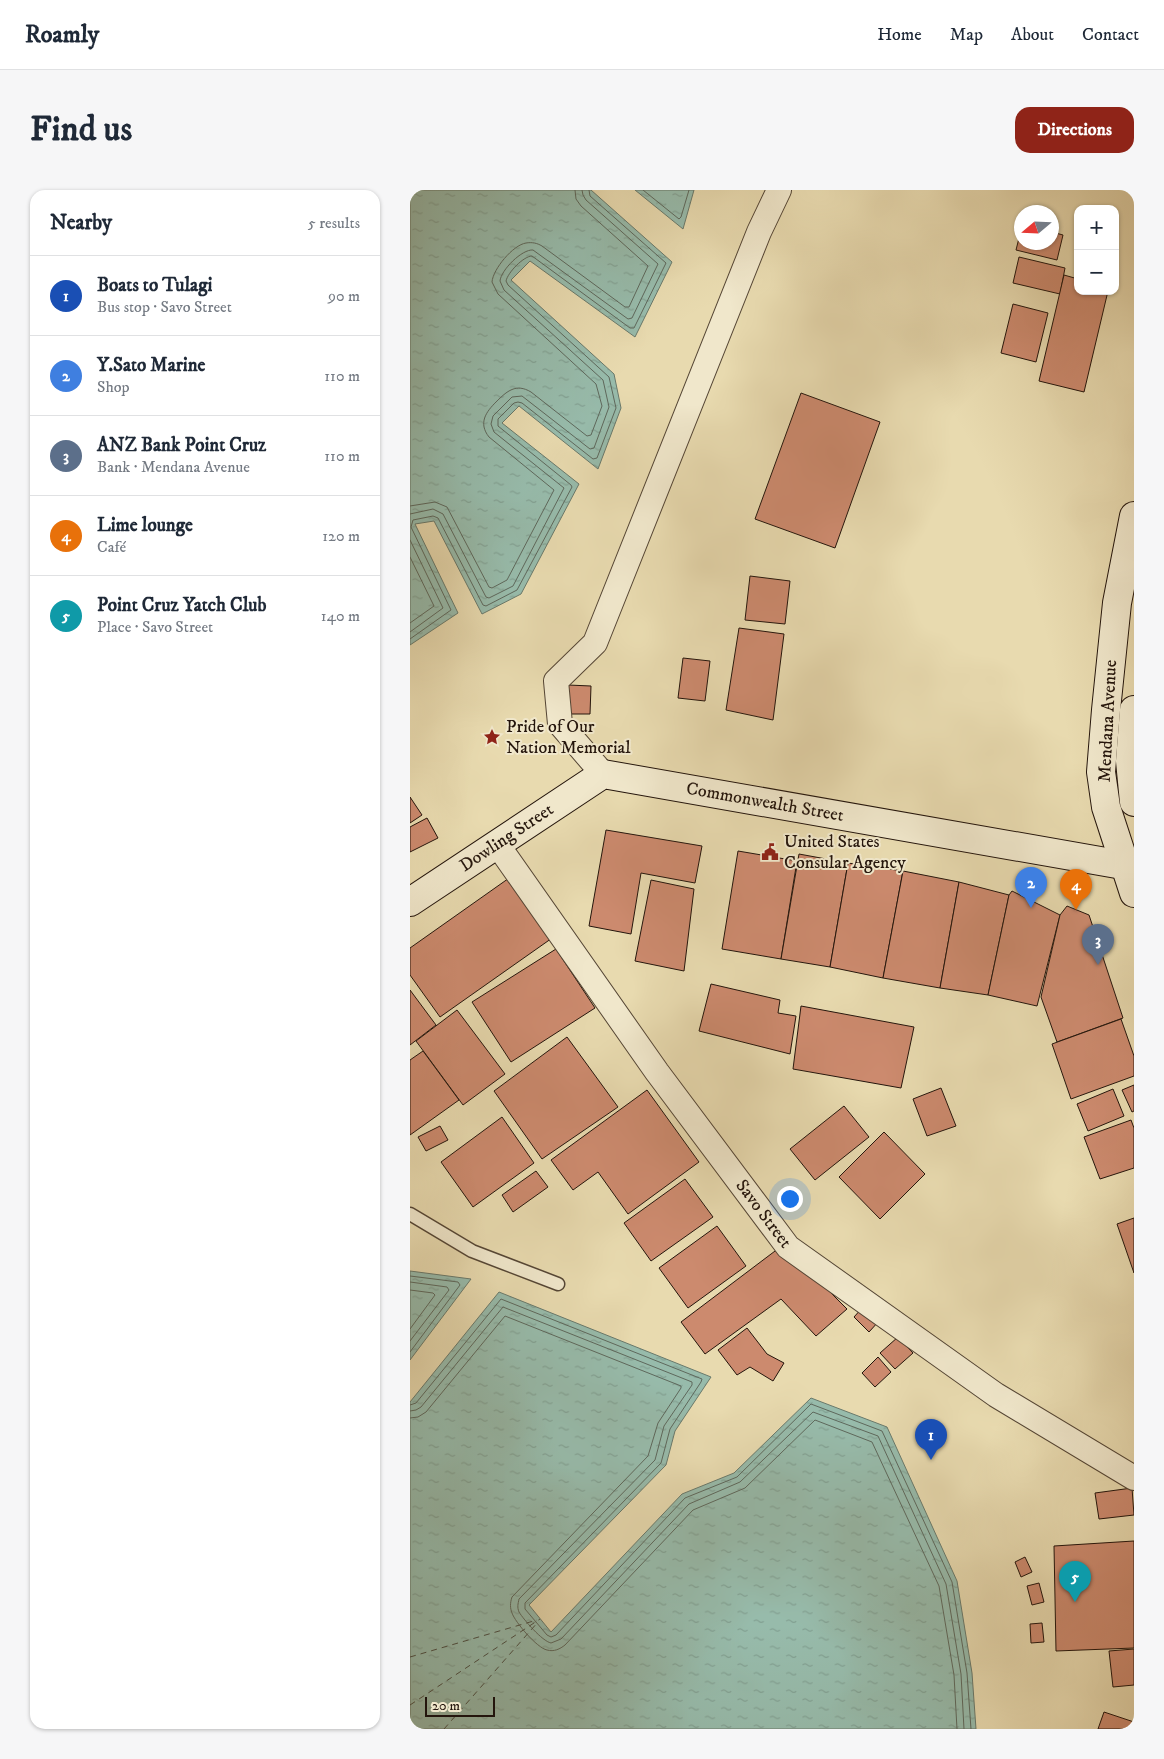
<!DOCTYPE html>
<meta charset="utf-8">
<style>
body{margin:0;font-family:"IM FELL DW Pica",serif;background:#f6f6f7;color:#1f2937}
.controls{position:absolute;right:15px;top:15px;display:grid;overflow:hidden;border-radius:10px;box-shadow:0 1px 4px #0004}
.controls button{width:45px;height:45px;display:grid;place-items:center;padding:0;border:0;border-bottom:1px solid #e0e1e3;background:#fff;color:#1f2937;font:25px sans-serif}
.compass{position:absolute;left:604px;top:15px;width:45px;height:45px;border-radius:50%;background:#fff;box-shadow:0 1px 4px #0004;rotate:251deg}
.scale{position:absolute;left:15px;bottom:12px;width:70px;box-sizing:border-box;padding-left:5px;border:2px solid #24150c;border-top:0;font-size:14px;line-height:18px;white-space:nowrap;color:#24150c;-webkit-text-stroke:4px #f0e7cb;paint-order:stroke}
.you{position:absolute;left:379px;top:1008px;width:18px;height:18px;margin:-12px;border:4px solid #fff;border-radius:50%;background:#1a73e8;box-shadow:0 0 0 8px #1a73e833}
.badge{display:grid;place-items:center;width:32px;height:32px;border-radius:50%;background:#8f2418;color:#fff;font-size:16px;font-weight:700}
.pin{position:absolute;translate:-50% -41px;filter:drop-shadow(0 1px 2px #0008)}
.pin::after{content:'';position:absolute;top:26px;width:18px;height:15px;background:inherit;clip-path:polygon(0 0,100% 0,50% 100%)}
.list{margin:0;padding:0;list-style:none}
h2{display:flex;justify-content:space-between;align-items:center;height:65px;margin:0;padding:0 20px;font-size:21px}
h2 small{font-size:16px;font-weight:400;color:#747a83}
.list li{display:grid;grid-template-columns:32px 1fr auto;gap:15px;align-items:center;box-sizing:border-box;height:80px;padding:0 20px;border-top:1px solid #e0e1e3}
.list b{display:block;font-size:19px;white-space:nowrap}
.list p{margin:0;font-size:16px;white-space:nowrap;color:#747a83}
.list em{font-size:16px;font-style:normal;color:#747a83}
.map{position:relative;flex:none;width:724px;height:1539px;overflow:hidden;border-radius:15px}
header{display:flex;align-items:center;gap:30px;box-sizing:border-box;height:70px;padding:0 25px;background:#fff;border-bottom:1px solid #e0e1e3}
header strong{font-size:24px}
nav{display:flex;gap:28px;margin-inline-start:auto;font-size:18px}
.intro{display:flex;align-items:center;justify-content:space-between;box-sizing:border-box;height:120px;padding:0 30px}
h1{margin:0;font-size:35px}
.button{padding:12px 22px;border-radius:15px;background:#8f2418;color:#fff;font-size:18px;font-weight:700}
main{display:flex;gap:30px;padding:0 30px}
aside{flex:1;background:#fff;border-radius:15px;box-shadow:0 1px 4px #0004}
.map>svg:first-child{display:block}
.water{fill:url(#water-ripples);stroke:#69796b}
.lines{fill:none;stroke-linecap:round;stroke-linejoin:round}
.shore{stroke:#5e685c;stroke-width:1}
.ferry{stroke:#4c4f44;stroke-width:1;stroke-dasharray:6 5;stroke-linecap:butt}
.building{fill:#cc8a6e;stroke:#24150c}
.lane-casing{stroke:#554635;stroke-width:15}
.street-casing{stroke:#554635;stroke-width:26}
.secondary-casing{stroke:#24150c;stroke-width:30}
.lane{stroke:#f0e7cb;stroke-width:12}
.street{stroke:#f0e7cb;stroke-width:24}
.secondary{stroke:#f0e7cb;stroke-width:28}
.labels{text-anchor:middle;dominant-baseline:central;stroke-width:4;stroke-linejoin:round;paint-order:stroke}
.street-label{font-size:18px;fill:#24150c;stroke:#f0e7cb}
.poi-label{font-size:18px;fill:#24150c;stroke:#f0e7cb;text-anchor:start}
</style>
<header>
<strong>Roamly</strong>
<nav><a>Home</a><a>Map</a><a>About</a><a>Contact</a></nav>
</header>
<div class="intro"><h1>Find us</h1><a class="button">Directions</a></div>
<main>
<aside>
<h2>Nearby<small>5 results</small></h2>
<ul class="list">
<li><span class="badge" style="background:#1a4fb4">1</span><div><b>Boats to Tulagi</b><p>Bus stop · Savo Street</p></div><em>90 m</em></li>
<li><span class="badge" style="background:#3f7fe0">2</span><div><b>Y.Sato Marine</b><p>Shop</p></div><em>110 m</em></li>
<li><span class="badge" style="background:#5c6f8a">3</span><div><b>ANZ Bank Point Cruz</b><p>Bank · Mendana Avenue</p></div><em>110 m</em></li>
<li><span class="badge" style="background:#e8710a">4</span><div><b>Lime lounge</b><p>Café</p></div><em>120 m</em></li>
<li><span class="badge" style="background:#0f9aa8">5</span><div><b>Point Cruz Yatch Club</b><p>Place · Savo Street</p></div><em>140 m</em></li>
</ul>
</aside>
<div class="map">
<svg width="724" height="1539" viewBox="0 0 724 1539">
<defs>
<pattern id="water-ripples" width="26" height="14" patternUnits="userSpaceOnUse" patternTransform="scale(1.25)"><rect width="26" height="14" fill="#97bbab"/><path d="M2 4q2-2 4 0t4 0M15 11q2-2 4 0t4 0" fill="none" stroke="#82a092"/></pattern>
</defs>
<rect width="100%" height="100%" fill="#e8daaf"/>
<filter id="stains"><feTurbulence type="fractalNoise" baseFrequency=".004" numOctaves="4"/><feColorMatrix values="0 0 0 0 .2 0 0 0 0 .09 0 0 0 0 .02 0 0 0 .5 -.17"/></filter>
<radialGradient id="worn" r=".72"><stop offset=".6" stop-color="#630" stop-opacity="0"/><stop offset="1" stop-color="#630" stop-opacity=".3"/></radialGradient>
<g class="water">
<polygon points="0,0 181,0 262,72 225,147 120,71 101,90 204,184 211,218 188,279 109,216 92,233 169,294 111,404 72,424 24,331 5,334 48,423 0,455"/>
<polygon points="225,0 284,0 273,39"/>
<polygon points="0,1081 61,1089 0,1170"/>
<polygon points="89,1102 301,1187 265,1241 256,1275 119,1415 141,1442 272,1304 324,1283 401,1208 477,1237 547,1391 562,1483 566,1539 0,1539 0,1212"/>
</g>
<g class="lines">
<g class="shore">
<polyline points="233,0 269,29 271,27 279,0"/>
<path d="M0 316 25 312 37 317 79 397 82 398 97 390 144 300 79 247C68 233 76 222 86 212 97 201 106 193 121 202L177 246 181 245 192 216 186 194 88 104 82 92C83 79 103 55 116 53 122 52 127 53 132 56L215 117H219L238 76 171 16 166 9 165 0"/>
<path d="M0 324 23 319 33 324 76 407 79 408 103 396 154 298 84 242 81 234 83 226 102 207 112 206 180 259 184 258 199 217 193 190 94 100 90 91C91 80 112 59 123 60L218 129 222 128 248 74 176 10 173 5 172 0"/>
<polyline points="0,350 33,418 0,442"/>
<polyline points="0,367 24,416 0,433"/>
<path d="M0 449 41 420 1 337 3 330 23 326 28 328 73 415 76 416 107 400 162 297 161 295 88 236V229L104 213 108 212 112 213 183 269 187 268 206 218 199 187 98 95 96 91C98 82 114 66 122 66L220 138H224L256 73 180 6 179 0"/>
<polyline points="0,1086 48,1092 50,1095 0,1162"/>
<polyline points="0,1092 37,1097 39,1100 0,1151"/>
<polyline points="0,1100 23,1103 25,1105 0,1139"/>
<polyline points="0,1215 6,1213 91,1109 292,1189 291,1192 260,1239 251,1273 115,1413 115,1419 137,1445 141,1447 146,1445 275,1308 327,1287 401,1214 472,1241 542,1392 557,1483 561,1539"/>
<path d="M0 1221 6 1220 11 1217 93 1117 282 1192V1195L254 1236 245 1270 109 1409C108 1414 107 1417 109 1422 114 1430 132 1451 141 1453L151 1449 279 1314 330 1292 403 1222 468 1246 536 1394 551 1484 554 1539"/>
<path d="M0 1228 8 1227 16 1222 95 1126 271 1196V1198L248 1233 238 1266 102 1407C100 1413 100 1418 102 1423 105 1432 127 1458 137 1460 144 1462 150 1459 155 1455L283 1320 335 1298 405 1230 462 1252 529 1396 544 1485 547 1539"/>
</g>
<g class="ferry">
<polyline points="0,1467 127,1430"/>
<polyline points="0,1515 130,1429"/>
<polyline points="34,1539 128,1432"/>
</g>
</g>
<g class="building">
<polygon points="612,36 612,52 642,52 642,42 653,45 647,70 606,60"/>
<polygon points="609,67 655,78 650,104 603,93"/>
<polygon points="654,85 668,89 668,101 698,101 674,202 629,191"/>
<polygon points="603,114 638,123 626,172 591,163"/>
<polygon points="391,203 470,232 425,358 345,329"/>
<polygon points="340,386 380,391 375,434 335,430"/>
<polygon points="329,438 374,444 363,530 316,520"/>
<polygon points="273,468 300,471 295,511 268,508"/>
<polygon points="158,495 181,496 180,524 158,524"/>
<polygon points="0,607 12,625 0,633"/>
<polygon points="17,628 28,648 0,662 0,637"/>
<polygon points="196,640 292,656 285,693 231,683 221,744 179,736"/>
<polygon points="328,661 387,671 371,769 312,759"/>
<polygon points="389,664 438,673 420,777 371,769"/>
<polygon points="438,673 493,681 473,788 420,777"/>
<polygon points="493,681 549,692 530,798 473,788"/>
<polygon points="102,686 145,746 30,827 0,785 0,758"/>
<polygon points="241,690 284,699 274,781 225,771"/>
<polygon points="549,692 599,705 578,805 530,798"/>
<polygon points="602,701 650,725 627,816 578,805 599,705"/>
<polygon points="657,716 679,725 713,828 647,852 631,807 650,725"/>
<polygon points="146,759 185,818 101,872 62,812"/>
<polygon points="301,794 370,810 368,823 386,826 380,864 289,841"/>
<polygon points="0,800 26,835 0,855"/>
<polygon points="391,816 504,837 491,898 383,879"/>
<polygon points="47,820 95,884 53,915 6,851"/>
<polygon points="711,829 724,866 724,886 661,909 642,854"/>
<polygon points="157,847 208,917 132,969 84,901"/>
<polygon points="13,861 49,910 0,945 0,870"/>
<polygon points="724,895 724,921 722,922 712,900"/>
<polygon points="531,898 546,936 517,946 503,909"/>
<polygon points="703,899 714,926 678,941 667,914"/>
<polygon points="237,900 289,972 218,1024 188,982 163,1000 141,970"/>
<polygon points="434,916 459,947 405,990 380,959"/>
<polygon points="92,927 124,973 63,1017 31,972"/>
<polygon points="721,930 724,938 724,978 690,989 674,947"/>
<polygon points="30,936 38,950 16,961 8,947"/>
<polygon points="474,942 515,984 470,1029 429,987"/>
<polygon points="126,981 138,997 103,1022 92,1005"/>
<polygon points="275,989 303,1027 241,1071 214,1033"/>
<polygon points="724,1028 724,1083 707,1034"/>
<polygon points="307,1036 336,1076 278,1118 249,1078"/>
<polygon points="373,1055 437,1119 406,1146 371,1109 295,1164 271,1132"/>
<polygon points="453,1117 469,1131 459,1142 444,1127"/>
<polygon points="337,1138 357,1164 374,1173 363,1191 340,1177 327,1185 308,1160"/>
<polygon points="488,1147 503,1163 485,1179 470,1163"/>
<polygon points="468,1167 481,1182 465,1197 452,1183"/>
<polygon points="722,1298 724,1325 689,1329 685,1303"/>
<polygon points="724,1351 724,1458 646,1461 644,1356"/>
<polygon points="615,1367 622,1382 611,1387 605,1372"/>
<polygon points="629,1393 634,1412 622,1415 617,1396"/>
<polygon points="632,1433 634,1452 621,1453 620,1434"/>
<polygon points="724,1459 724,1495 703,1497 699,1461"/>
<polygon points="694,1522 724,1532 724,1539 688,1539"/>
</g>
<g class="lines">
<g class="lane-casing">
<polyline id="lane" points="0,1024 62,1061 148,1094"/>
</g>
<g class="street-casing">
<g id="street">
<polyline points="193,584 150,534 146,491 185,453 349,42 369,0"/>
<path id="s1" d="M87 654 247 882 378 1057 586 1205 724 1288"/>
</g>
</g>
<g class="secondary-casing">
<g id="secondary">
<polyline points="724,326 707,413 696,520 691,582 696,617 724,703"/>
<polyline points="724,520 720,571 724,612"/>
<path id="s2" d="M0 712 193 584 724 677"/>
</g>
</g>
<use href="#lane" class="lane"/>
<use href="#street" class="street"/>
<use href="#secondary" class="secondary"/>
</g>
<defs>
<g id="sight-bare" transform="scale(1.35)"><path d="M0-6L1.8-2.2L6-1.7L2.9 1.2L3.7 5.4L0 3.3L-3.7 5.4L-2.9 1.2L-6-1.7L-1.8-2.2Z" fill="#8f2418" stroke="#f0e7cb" stroke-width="2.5" paint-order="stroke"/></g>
<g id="civic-bare" transform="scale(1.35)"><path d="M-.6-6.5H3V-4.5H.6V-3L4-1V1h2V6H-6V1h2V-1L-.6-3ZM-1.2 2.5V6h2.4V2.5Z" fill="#8f2418" stroke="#f0e7cb" stroke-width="2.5" paint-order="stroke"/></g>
</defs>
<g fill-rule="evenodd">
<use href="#sight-bare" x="82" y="547"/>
<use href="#civic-bare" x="360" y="662"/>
</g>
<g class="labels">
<g class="street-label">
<text transform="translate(698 531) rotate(-87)">Mendana Avenue</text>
<text stroke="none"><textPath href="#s2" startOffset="396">Commonwealth Street</textPath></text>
<text stroke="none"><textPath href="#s2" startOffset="116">Dowling Street</textPath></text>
<text stroke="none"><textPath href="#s1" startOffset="456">Savo Street</textPath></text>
</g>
<g class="poi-label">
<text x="96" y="537">Pride of Our<tspan x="96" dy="21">Nation Memorial</tspan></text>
<text x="374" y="652">United States<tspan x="374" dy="21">Consular Agency</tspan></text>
</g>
</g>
<rect width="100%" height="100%" filter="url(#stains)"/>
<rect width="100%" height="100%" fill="url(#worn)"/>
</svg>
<div class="controls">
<button>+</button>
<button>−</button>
</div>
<svg class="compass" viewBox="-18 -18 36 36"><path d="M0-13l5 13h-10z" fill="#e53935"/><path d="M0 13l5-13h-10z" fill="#747a83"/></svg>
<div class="scale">20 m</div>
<div class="you"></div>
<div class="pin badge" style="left:521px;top:1270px;background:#1a4fb4">1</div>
<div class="pin badge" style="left:621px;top:718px;background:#3f7fe0">2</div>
<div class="pin badge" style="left:688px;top:775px;background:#5c6f8a">3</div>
<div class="pin badge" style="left:666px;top:720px;background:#e8710a">4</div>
<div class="pin badge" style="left:665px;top:1412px;background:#0f9aa8">5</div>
</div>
</main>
